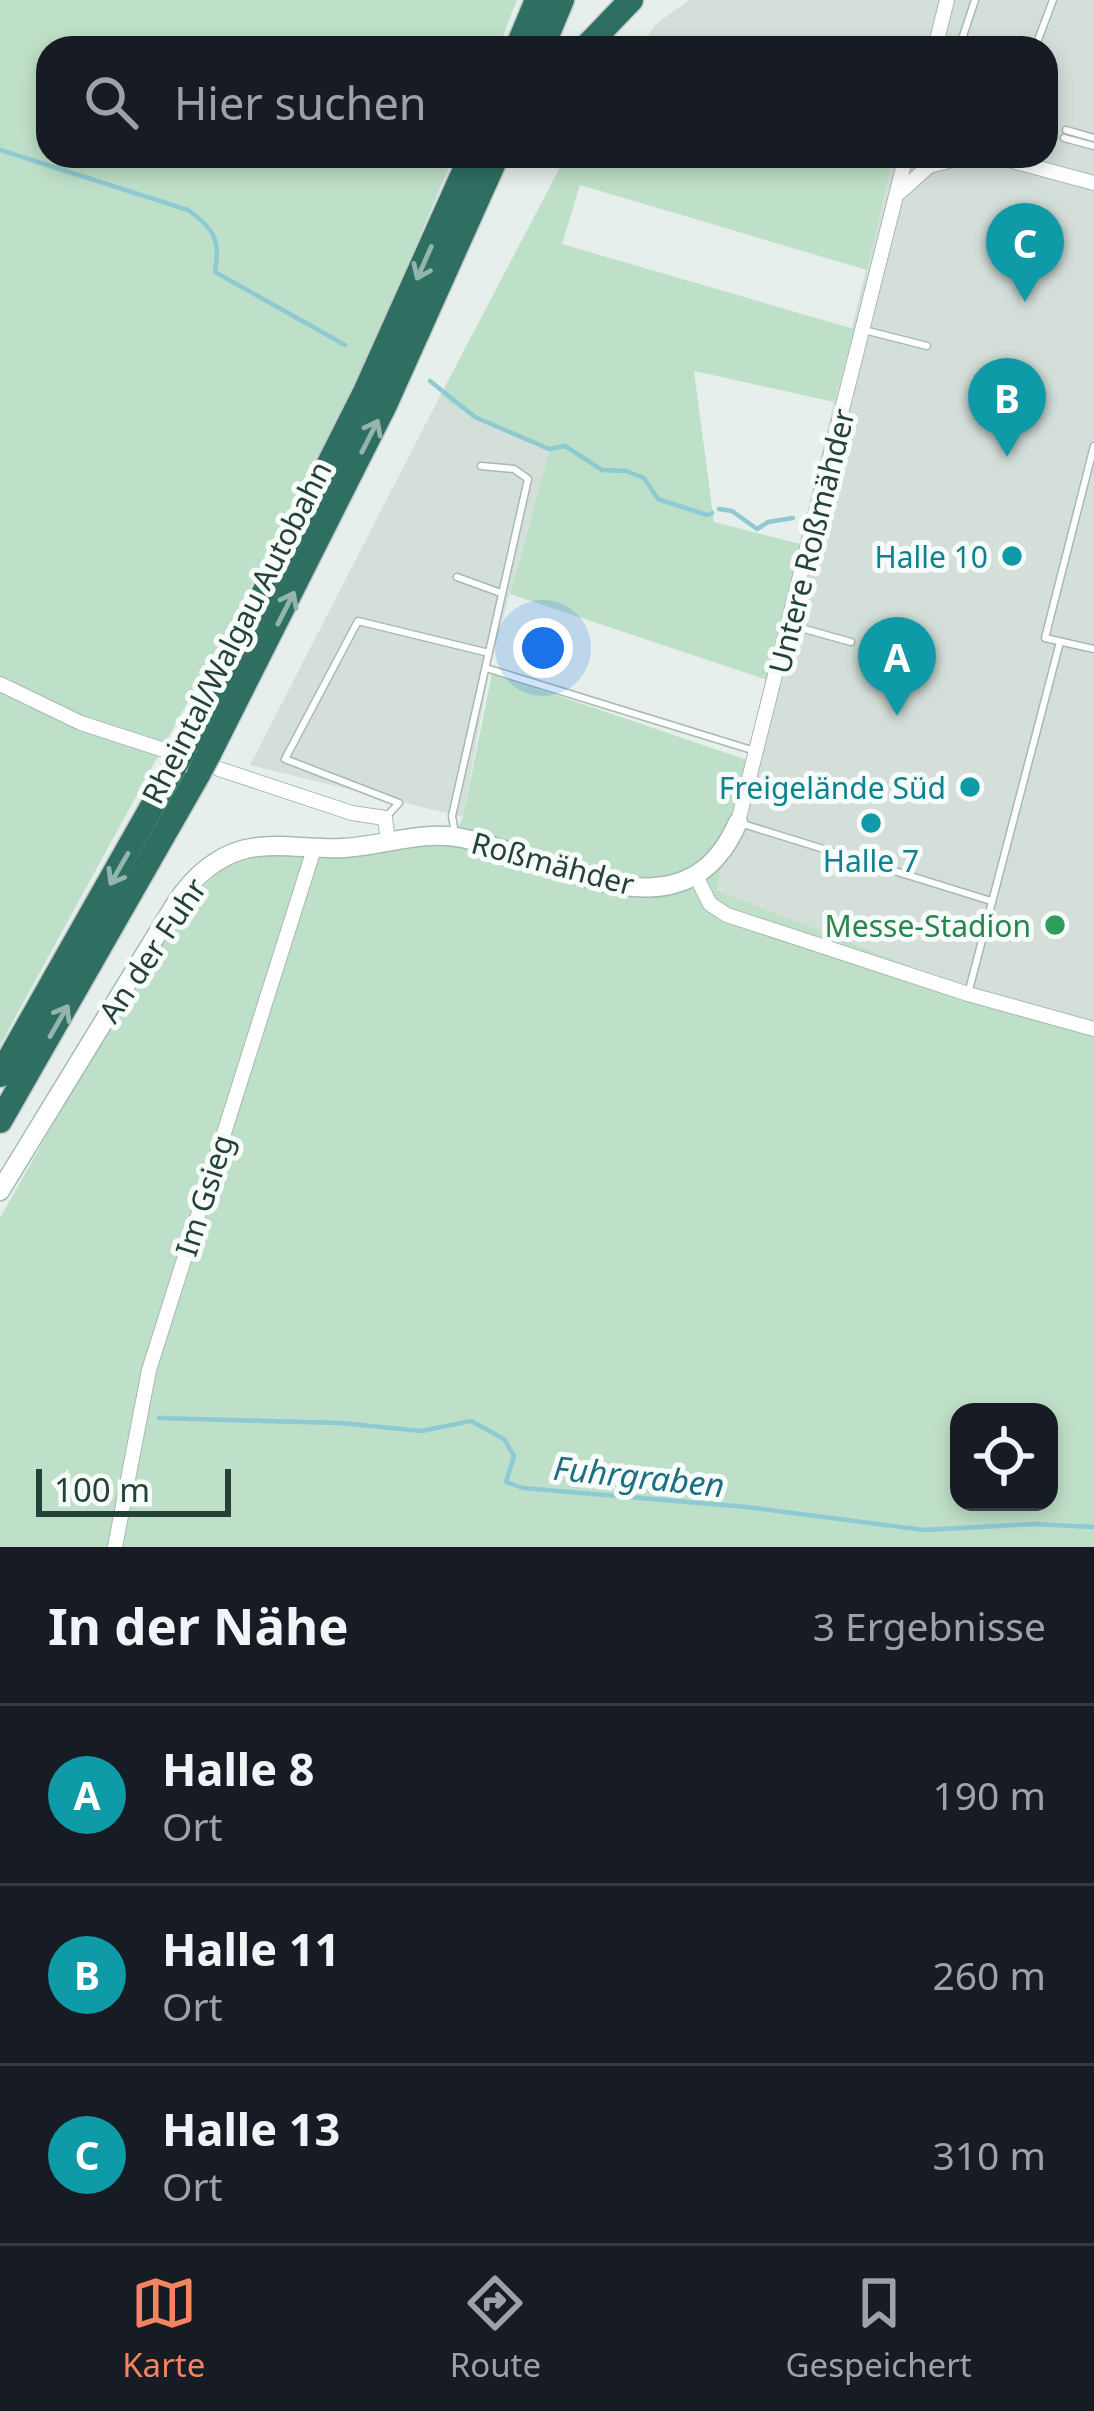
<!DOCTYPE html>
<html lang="de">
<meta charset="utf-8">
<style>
body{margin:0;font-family:"Noto Sans",sans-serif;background:#242831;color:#f1f3f6}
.controls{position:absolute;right:36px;bottom:36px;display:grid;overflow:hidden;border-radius:24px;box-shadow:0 6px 18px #0003}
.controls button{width:108px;height:108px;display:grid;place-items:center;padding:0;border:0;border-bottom:3px solid #363941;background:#171b24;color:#f1f3f6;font:60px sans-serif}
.scale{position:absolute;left:36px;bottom:30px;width:195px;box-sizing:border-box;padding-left:12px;border:6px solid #24423a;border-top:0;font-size:33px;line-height:42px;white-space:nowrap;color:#24423a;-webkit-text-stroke:9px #f7fbf9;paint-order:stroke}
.you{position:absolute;left:543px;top:648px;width:42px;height:42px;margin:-30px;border:9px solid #fff;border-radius:50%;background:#1a73e8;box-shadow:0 0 0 18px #1a73e833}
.badge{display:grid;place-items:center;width:78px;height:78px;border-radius:50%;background:#f4845f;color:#fff;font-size:39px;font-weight:700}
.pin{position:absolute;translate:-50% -99px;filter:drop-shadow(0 3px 6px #0008)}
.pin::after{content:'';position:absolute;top:63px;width:42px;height:36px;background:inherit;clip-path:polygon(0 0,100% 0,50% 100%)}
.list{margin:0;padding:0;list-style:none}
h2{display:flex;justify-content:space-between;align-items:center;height:156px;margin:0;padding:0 48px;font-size:51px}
h2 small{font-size:39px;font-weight:400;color:#9ea1a6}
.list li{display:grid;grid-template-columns:78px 1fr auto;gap:36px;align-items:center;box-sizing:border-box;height:180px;padding:0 48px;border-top:3px solid #363941}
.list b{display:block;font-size:45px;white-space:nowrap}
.list p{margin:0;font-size:39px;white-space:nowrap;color:#9ea1a6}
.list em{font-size:39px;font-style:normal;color:#9ea1a6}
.icon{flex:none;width:66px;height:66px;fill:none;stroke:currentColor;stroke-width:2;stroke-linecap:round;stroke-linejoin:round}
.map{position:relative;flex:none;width:1094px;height:1547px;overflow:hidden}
.search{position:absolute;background:#171b24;box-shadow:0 6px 18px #0003;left:36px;right:36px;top:36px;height:132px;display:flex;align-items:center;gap:30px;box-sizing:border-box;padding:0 42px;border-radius:36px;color:#9ea1a6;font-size:45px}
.sheet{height:696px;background:#171b24}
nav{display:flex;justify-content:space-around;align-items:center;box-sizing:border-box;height:168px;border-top:3px solid #363941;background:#171b24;font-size:33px;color:#9ea1a6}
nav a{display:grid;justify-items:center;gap:6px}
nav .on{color:#f4845f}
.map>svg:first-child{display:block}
.built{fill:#d4dfda}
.green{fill:#bfe0c8;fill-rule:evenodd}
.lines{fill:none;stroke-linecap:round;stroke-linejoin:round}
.stream{stroke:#8ec9d4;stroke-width:4.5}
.service-casing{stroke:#a8b8b2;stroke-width:9}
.minor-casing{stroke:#a8b8b2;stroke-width:16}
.secondary-casing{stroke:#a4bbb3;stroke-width:21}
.motorway-casing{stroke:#c2cac8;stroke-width:27}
.service{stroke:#fff;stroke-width:6}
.minor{stroke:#fff;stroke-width:14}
.secondary{stroke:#fff;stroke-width:18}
.motorway{stroke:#2f6f62;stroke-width:24}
.motorway-bridge-casing{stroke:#c2cac8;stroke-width:27;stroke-linecap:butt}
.motorway-bridge{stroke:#2f6f62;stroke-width:24}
.oneway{stroke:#93b5ae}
.culture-dot{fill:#0f9aa8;stroke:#f7fbf9;stroke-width:4.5}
.leisure-dot{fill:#2e9e5b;stroke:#f7fbf9;stroke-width:4.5}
.labels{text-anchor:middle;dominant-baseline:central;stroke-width:10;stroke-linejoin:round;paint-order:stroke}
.street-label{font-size:30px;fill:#24423a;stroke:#f7fbf9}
.culture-label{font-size:30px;fill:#0d838f;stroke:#f7fbf9;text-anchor:end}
.leisure-label{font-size:30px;fill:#27864d;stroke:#f7fbf9;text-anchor:end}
.water-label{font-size:33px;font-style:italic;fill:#1c6f80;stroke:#f7fbf9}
</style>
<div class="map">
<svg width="1094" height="1547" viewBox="0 0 1094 1547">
<rect width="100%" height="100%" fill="#e6efeb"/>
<g class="built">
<polygon points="689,0 1094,0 1094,1029 959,985 715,890 891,167 856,156 1046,156 1046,48 640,48 656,24"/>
<polygon points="440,396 474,419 549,452 491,661 463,817 250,765"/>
</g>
<g class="green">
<polygon points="0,0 517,0 498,48 48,48 48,156 454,156 352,395 294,508 0,1045"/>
<polygon points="566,156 856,156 891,166 867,270 580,185 562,244 854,329 834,402 694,371 714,522 800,544 767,680 510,594 549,452 474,419 440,396"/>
<path d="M492 673 747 760 716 890 959 985 1094 1029V1547H0V1218L82 1073 194 895 226 866 264 855 328 858 371 855 410 846 449 845 463 817ZM959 1412H1049V1502H959Z"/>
</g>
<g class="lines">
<g class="stream">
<path d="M0 150 188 210C214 228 221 241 215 272L345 345"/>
<polyline points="430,381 475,417 549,449 565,446 602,470 626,471 644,478 658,499 707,515 712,513"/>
<polyline points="719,509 732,511 757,529 768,522 793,518"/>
<polyline points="159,1418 340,1423 422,1431 471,1421 504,1439 514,1456 506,1482 523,1488 746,1507 924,1530 1034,1524 1094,1527"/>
</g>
<g class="service-casing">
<g id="service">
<polyline points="959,48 975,0"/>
<polyline points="1035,48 1053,0"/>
<polyline points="1066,130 1094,138"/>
<polyline points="1064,138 1094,146"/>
<polyline points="864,330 927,346"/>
<polyline points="1094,446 1045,638 1094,649"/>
<polyline points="457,577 501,593"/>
<polyline points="790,625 851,642"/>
<polyline points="486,668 755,751"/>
<polyline points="385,818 399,803 285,759 358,621 489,653"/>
<polyline points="743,824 991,901"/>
<polyline points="455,833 452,816 528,479 514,469 481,466"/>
<polyline points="969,990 1060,642"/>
</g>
</g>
<g class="minor-casing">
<g id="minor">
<polyline points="935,48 947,0"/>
<polyline points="912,156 929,166 968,156"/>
<polyline points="994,156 1094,183"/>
<polyline points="900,192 929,166"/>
<polyline points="0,684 81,723 167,751"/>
<polyline points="219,769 352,813 385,818 388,841"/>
<polyline points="738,822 906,156"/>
<polyline points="696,876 710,904 727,915 968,994 1094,1029"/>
<polyline points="115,1547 149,1370 314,849"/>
</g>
</g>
<g class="secondary-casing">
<path id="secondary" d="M0 1191 178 900C194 877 215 858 242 850 275 841 310 850 343 848 383 846 422 830 462 838 553 857 684 948 738 822"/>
</g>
<g class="motorway-casing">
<g id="motorway">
<polyline points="517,48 537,0"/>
<polyline points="542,48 562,0"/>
<polyline points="585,48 631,0"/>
<polyline points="185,749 365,392 471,156"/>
<polyline points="208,756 385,405 497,156"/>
<polyline points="0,1075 175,766"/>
<polyline points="0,1121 199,773"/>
</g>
</g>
<use href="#service" class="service"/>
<use href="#minor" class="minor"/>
<use href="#secondary" class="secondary"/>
<use href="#motorway" class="motorway"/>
<g class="motorway-bridge-casing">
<g id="motorway-bridge">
<polyline points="175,766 185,749"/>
<polyline points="199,773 208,756"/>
</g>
</g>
<use href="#motorway-bridge" class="motorway-bridge"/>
</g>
<defs><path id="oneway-shaft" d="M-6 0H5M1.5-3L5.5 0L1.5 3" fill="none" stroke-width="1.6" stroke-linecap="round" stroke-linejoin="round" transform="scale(3)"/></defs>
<g class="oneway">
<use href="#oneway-shaft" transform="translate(424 263) rotate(114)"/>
<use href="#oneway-shaft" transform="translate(370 436) rotate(-63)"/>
<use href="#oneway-shaft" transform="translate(286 608) rotate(-63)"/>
<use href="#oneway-shaft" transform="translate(119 869) rotate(120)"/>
<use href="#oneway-shaft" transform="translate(59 1021) rotate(-60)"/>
</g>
<g class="culture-dot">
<circle cx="1012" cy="556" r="12"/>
<circle cx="970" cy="787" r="12"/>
<circle cx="871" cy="823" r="12"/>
</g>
<circle class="leisure-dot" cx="1055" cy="925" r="12"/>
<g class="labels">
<g class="street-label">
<text transform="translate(811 541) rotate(-76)">Untere Roßmähder</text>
<text transform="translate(236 632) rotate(-63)">Rheintal/Walgau Autobahn</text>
<text transform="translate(553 863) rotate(15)">Roßmähder</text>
<text transform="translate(152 950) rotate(-56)">An der Fuhr</text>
<text transform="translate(204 1195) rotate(-72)">Im Gsieg</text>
</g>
<g class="culture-label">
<text x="988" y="556">Halle 10</text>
<text x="946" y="787">Freigelände Süd</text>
<text x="871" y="860" text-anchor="middle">Halle 7</text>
</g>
<g class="leisure-label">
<text x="1031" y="925">Messe-Stadion</text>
</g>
<g class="water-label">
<text transform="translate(639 1476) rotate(6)">Fuhrgraben</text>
</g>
</g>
</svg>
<div class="controls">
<button><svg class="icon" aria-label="locate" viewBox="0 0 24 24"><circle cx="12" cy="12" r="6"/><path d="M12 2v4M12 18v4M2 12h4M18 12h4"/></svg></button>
</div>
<div class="scale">100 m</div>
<div class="you"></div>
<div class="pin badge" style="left:897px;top:716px;background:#0f9aa8">A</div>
<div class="pin badge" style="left:1007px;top:457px;background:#0f9aa8">B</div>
<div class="pin badge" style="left:1025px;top:302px;background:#0f9aa8">C</div>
<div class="search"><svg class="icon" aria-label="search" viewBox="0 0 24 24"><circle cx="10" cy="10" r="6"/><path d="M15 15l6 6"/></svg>Hier suchen</div>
</div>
<section class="sheet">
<h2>In der Nähe<small>3 Ergebnisse</small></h2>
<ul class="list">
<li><span class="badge" style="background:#0f9aa8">A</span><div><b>Halle 8</b><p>Ort</p></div><em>190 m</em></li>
<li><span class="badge" style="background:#0f9aa8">B</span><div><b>Halle 11</b><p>Ort</p></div><em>260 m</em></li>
<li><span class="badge" style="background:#0f9aa8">C</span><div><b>Halle 13</b><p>Ort</p></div><em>310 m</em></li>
</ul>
</section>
<nav>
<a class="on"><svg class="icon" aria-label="map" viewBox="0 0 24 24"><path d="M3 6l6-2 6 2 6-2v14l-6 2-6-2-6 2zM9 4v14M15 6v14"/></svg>Karte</a>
<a><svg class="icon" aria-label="directions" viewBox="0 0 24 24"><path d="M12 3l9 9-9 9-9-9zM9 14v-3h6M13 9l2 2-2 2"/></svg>Route</a>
<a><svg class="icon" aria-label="saved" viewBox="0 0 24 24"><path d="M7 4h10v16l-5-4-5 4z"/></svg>Gespeichert</a>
</nav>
